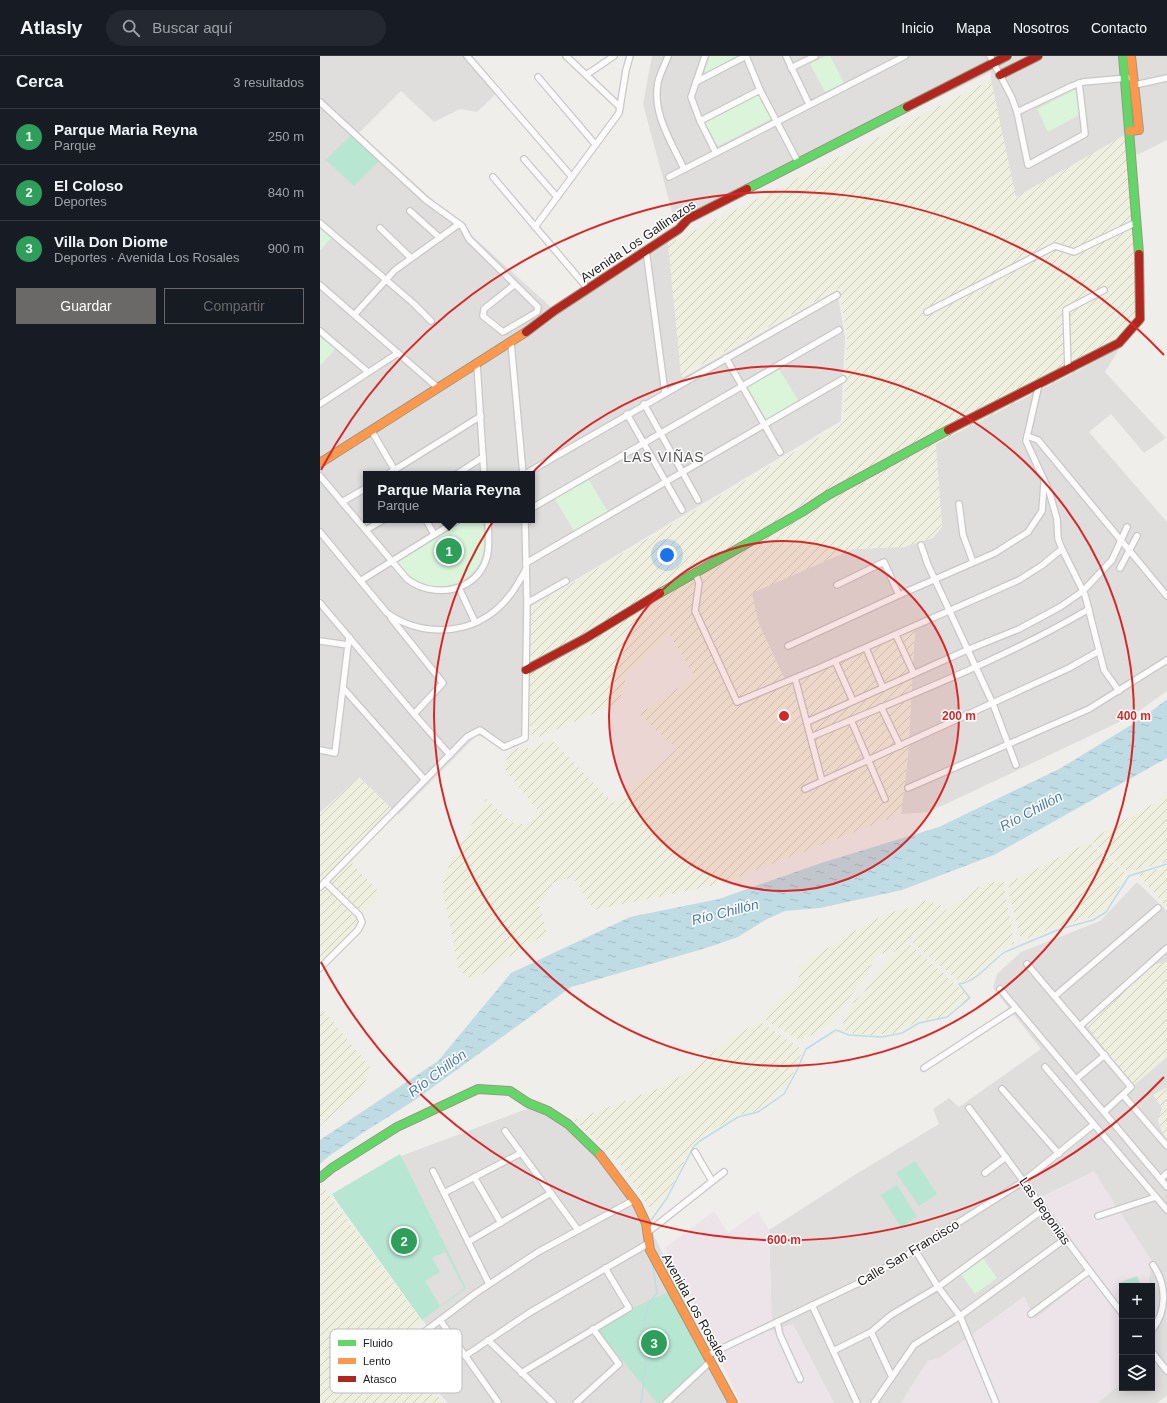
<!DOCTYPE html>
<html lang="es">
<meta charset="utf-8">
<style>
body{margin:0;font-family:Helvetica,sans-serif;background:#242831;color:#f1f3f6}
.controls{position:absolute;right:12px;bottom:12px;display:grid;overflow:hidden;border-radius:0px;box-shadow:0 2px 10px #0003}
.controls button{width:36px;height:36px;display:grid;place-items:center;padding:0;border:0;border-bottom:1px solid #363941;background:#171b24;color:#f1f3f6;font:20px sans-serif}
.you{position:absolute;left:347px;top:499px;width:14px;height:14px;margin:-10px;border:3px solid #fff;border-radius:50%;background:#1a73e8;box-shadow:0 0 0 6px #1a73e833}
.badge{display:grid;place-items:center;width:26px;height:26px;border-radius:50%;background:#6a6968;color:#fff;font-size:13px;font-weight:700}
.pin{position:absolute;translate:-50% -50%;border:2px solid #fff;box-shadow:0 1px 4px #0006}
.popup{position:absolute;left:43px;top:415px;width:172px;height:52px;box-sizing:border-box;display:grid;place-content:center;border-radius:0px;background:#171b24;filter:drop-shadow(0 1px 3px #0005);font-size:13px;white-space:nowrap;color:#9ea1a6}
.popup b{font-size:15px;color:#f1f3f6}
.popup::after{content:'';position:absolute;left:50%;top:100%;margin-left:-8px;border:8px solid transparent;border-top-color:#171b24}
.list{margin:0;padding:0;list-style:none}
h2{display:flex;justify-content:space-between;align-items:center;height:52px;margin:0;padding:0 16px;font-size:17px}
h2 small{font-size:13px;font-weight:400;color:#9ea1a6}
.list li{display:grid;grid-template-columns:26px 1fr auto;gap:12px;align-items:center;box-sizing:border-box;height:56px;padding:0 16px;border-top:1px solid #363941}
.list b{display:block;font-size:15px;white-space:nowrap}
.list p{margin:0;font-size:13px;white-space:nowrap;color:#9ea1a6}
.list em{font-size:13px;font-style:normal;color:#9ea1a6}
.actions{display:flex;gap:8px;padding:12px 16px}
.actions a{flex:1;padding:9px 0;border:1px solid #6a6968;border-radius:0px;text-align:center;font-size:14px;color:#6a6968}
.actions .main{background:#6a6968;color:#fff}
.icon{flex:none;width:22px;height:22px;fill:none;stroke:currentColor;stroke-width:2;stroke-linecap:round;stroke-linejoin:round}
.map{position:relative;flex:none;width:847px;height:1347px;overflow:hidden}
header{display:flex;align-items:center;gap:24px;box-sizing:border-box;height:56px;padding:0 20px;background:#171b24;border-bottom:1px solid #363941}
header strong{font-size:19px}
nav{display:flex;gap:22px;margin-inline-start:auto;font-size:14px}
.search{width:280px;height:36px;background:#242831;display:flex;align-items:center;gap:10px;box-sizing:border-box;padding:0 14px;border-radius:22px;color:#9ea1a6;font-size:15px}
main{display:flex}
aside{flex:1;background:#171b24}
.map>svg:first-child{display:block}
.residential{fill:#dfdedc;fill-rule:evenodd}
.industrial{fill:#ede4e9}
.farmland{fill:url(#farmland-furrows)}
.park{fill:#daf5da}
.pitch{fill:#b7e6d2}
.parking{fill:#e0dfde}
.water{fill:url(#water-ripples)}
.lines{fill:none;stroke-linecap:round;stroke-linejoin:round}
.stream{stroke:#bfdbe3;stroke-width:1.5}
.street-casing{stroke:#c9c8c7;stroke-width:8}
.fast-casing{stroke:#999a82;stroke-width:10}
.slow-casing{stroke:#999a82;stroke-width:10}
.jam-casing{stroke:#999a82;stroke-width:10}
.street{stroke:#fdfcfc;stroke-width:5.5}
.fast{stroke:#63d668;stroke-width:8}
.slow{stroke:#ff974d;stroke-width:8}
.jam{stroke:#b3261e;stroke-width:8}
.ring{fill:none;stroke:#d62828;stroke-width:2}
.labels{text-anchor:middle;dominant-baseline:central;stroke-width:3;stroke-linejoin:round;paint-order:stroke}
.street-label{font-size:13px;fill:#222;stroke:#fff}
.neighbourhood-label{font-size:14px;letter-spacing:1px;fill:#555;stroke:#fff}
.water-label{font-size:14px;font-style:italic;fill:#4a7aab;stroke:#fff}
.key{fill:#fff;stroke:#bdbdbd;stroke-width:1}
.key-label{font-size:11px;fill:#222}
.centre{fill:#d62828;stroke:#fff;stroke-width:2}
.ring-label{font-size:12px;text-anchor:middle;font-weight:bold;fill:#d62828;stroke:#fff;stroke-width:3;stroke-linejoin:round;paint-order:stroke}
</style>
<header>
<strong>Atlasly</strong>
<div class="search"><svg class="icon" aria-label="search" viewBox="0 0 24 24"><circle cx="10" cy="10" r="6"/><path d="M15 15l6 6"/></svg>Buscar aquí</div>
<nav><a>Inicio</a><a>Mapa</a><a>Nosotros</a><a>Contacto</a></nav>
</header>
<main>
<aside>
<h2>Cerca<small>3 resultados</small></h2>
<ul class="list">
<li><span class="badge" style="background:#2e9e5b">1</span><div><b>Parque Maria Reyna</b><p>Parque</p></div><em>250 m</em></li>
<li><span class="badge" style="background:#2e9e5b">2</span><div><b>El Coloso</b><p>Deportes</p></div><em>840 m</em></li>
<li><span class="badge" style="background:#2e9e5b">3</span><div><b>Villa Don Diome</b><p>Deportes · Avenida Los Rosales</p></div><em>900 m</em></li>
</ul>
<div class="actions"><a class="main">Guardar</a><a>Compartir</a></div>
</aside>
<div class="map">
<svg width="847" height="1347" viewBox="0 0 847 1347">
<defs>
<pattern id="farmland-furrows" width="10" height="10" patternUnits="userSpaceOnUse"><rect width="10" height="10" fill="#efefdf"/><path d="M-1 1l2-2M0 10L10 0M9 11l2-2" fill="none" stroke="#cdcdbf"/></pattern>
<pattern id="water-ripples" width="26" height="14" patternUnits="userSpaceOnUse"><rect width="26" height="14" fill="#bfdbe3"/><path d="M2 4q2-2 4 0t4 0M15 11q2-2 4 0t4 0" fill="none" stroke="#a4bcc2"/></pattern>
</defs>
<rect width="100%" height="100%" fill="#f0eeeb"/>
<g class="residential">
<path d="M0 0H144L176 38 157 56 140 53 114 66 81 35 39 77 233 253 348 184 362 322 517 234 525 281 521 365 205 554V677L181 688 157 679 78 759 39 721 0 757ZM46 418H212V464H46Z"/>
<polygon points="332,0 847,0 847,84 817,99 805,79 695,142 671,24 671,16 355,167 323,48"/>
<polygon points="800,282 801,290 785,316 846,382 824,397 791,358 769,376 847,466 847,635 812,660 609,756 581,758 588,700 595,573 471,628 463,620 439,568 431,537 533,493 584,491 622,471 615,388 761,313"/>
<polygon points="817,826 847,855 847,1339 837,1347 777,1347 802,1326 802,1332 832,1332 832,1230 828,1230 831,1204 715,1144 769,1220 714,1264 704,1241 620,1302 608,1305 581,1347 514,1347 473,1269 452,1276 449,1174 533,1120 619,1068 613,1053 629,1042 639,1051 721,993 673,932 677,918 701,896 780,865"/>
<polygon points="217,1049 245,1063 288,1102 311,1132 415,1347 128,1347 86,1299 109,1273 14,1142 81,1100"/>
</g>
<g class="industrial">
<polygon points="774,1115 831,1204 828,1230 802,1230 802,1326 777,1347 581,1347 608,1305 620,1302 705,1241 714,1264 769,1221 715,1144"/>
<polygon points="394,1155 408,1177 438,1155 449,1174 452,1275 473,1268 514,1347 421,1347 345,1192"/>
</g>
<g class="farmland">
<polygon points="671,24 696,141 805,79 819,254 800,282 761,313 616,388 622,471 613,482 584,491 533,493 432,537 439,568 463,620 471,628 595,573 588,700 581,758 400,828 274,854 253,821 233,827 219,849 227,877 152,924 139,914 122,830 130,807 166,743 191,766 208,769 219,756 183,711 188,700 195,692 212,692 231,683 293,747 357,693 319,658 375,621 350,579 307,618 299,647 216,682 210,677 210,552 523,367 527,281 519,232 361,320 348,188"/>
<polygon points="39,721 78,759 31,806 61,838 41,858 47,872 0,917 0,757"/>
<polygon points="847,740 847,806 808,816 770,784"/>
<polygon points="769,786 806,817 795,840 786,852 776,860 735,871 701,885 690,842 688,827"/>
<polygon points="847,811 847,852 818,818"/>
<polygon points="683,823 694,887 682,894 654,920 641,927 591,886 627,853 659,831"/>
<polygon points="604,844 627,851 588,886 574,896 557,898 544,922 510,968 481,985 442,962 461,941 479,926 479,911 529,878 567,857 589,852"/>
<polygon points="588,887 624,918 649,941 639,952 620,962 599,965 574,977 551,979 536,978 520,973 534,945 543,938 555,918 573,898"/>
<polygon points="847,906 847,1001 813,1030 766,969 836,908"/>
<polygon points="0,950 50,1011 44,1030 0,1070"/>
<polygon points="439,965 483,994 471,1022 463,1034 433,1057 418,1059 388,1077 365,1104 354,1126 333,1157 298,1105 254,1064 339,1032 368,1016 405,987"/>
<polygon points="847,1031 847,1083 842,1076 838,1065 842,1052 833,1039"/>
<polygon points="1,1128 103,1266 74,1291 124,1347 0,1347"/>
</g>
<g class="park">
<polygon points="390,0 419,0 384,18"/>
<polygon points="506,0 510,0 524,27 505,36 490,8"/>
<polygon points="754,34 757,35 759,59 728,76 717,53"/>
<polygon points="438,39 451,63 398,90 385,67"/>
<polygon points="0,173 11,182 0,195"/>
<polygon points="0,281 15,293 0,310"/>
<polygon points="459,313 478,344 446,363 427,332"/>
<polygon points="269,424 288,456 254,475 235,443"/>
<path d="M145 464H163C164 476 166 489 162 501 154 525 122 538 99 527 90 522 84 514 77 506Z"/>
<polygon points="661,1199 677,1222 655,1238 639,1215"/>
</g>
<g class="pitch">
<polygon points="32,78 59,105 34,130 6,104"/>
<polygon points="80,1098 146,1232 102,1264 12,1138"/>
<polygon points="595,1105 617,1138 599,1150 576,1117"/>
<polygon points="577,1129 597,1161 581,1171 561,1139"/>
<polygon points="817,1220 821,1230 802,1230 802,1237 798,1227"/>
<polygon points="348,1236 386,1301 383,1309 340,1347 337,1347 278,1274 315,1251"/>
</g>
<polygon class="parking" points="125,1196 144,1232 120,1250 105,1225 120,1216 112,1202"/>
<polygon class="water" points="847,643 847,702 674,799 582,834 500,852 465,855 445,864 418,881 386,892 251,931 95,1044 44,1076 9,1100 0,1108 0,1084 118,1005 191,917 310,861 399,843 501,807 619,771 741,712 824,661"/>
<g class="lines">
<g class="stream">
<path d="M329 1167 347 1142 374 1090 380 1085 418 1061 438 1056 464 1038 477 1014 486 993 516 974 529 979 562 981 582 977 599 967 627 961 650 942 639 928C658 925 670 906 685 896L740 873 773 864 786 856 809 820 847 808"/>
<polyline points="321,1347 326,1307 323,1279 325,1262 329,1247 337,1237 332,1205"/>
</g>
<g class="street-casing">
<g id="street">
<polyline points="147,0 252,121"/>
<polyline points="246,0 300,51"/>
<path d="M348 0C345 9 340 17 338 26 332 58 351 85 364 113"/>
<polyline points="385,0 371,41 380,65 396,97"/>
<polyline points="426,0 440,34 478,106"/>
<polyline points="466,0 489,48"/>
<polyline points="670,0 692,42 697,56 708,109 765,78 759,27"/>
<polyline points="471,12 495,0"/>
<polyline points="266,19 294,0"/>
<polyline points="218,21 275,88"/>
<polyline points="376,26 426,0"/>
<polyline points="815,29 847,22"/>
<polyline points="0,46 106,144 142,170 149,183 218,251 217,256 183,276 163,260 164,253 194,229"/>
<polyline points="697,56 752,30 763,26 808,22"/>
<polyline points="380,65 440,34"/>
<polyline points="204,103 237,141"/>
<polyline points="173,121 268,233"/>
<polyline points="349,121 585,0"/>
<polyline points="90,155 120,182"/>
<polyline points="0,167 93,247 111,265"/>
<polyline points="215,171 299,57 306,14 310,0"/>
<polyline points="60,172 91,202"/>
<polyline points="326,194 345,337"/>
<polyline points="0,229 118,332"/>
<polyline points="607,256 735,190 754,196 817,166"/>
<polyline points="35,258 75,214 139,168"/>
<polyline points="0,275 48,316"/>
<polyline points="191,287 203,418"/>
<polyline points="406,302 460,396"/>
<polyline points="157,308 164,418"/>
<polyline points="748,312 746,254 784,234"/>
<polyline points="719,328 706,385 729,435 737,463 738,483 742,493 765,539 784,614 799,635"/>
<polyline points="0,348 78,297"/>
<polyline points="324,348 378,444"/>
<polyline points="307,358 362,454"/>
<polyline points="51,374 77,418"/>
<polyline points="707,380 718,384 847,540"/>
<polyline points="68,418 161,360"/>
<polyline points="137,418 163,401"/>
<polyline points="205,418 517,239"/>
<path d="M0 420 87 523C113 543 157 537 167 501 170 489 168 476 168 464"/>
<polyline points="22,446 46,432"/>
<polyline points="639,448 643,479 653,506"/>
<polyline points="212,452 519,274"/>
<polyline points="106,464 114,478"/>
<polyline points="46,474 63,464"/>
<path d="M0 476 67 557C100 580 146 580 177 553 190 542 198 528 206 513"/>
<polyline points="601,489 608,509 673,648 696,709"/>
<polyline points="206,507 523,323"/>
<polyline points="800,512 817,480"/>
<polyline points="375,516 379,527 375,555 417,646 499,612 699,524 721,510 742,493"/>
<polyline points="40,525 138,464"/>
<polyline points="139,532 155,566"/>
<polyline points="579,539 675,497 708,476 722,455 724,427"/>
<polyline points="0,547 94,658 130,699"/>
<polyline points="207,547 246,525"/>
<polyline points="71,562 123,627 94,658"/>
<polyline points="576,579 594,618"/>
<polyline points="0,585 28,589"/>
<polyline points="468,590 579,539 564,506 517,529"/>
<polyline points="546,592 563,632"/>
<polyline points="515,605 533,645"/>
<polyline points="475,622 502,725"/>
<polyline points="23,632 105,724"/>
<polyline points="561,651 580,690"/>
<polyline points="531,664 565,743"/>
<polyline points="487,666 647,594 699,573 740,551 763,535 792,504 807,471"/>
<path d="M491 681C584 641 681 605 769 553"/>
<polyline points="0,694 15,697 29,581"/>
<polyline points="588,732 769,653 847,604"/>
<polyline points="485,733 749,612 779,595"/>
<polyline points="0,831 147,681 160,674 184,691 205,682 207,547 205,464"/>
<polyline points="707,908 811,1031 784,1056"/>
<polyline points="0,912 38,874 42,866 39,859 5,826"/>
<polyline points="680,933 847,1131"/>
<polyline points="735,940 838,852"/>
<polyline points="760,970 847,892"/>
<polyline points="725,1011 836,1141"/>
<polyline points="604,1012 696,952"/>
<polyline points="756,1023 785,999"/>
<polyline points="682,1033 739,1098"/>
<polyline points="803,1039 847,1090"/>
<path d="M649 1052C701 1120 749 1190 802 1257"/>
<polyline points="185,1075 258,1174"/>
<polyline points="375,1096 392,1125"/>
<polyline points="113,1115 169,1228"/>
<polyline points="665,1117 686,1101"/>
<polyline points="154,1121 181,1167"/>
<polyline points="841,1123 847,1117"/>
<polyline points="124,1137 201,1097"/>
<polyline points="778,1160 836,1141 847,1154"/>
<polyline points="328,1176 404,1116"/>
<polyline points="148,1186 231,1137"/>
<polyline points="595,1194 618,1231 640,1260 676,1347"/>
<polyline points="492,1249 537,1347"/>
<polyline points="711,1258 769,1215"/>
<polyline points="120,1264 178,1346"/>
<polyline points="457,1266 460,1279 480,1323"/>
<path d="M832 1274C847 1255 847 1229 833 1209"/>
<polyline points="551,1276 572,1321"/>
<polyline points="168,1284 233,1347"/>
<polyline points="87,1289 156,1237 218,1196 314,1144"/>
<polyline points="513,1295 551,1276 571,1259 618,1231 724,1153"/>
<polyline points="832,1296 847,1315"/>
<polyline points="388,1299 543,1225 595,1194 704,1125 773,1069"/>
<polyline points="145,1300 209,1257 329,1187"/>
<polyline points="201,1317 309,1252 285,1212"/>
<polyline points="256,1347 299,1308 273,1273"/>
<polyline points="346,1347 391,1305"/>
<polyline points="554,1347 594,1289 640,1260 745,1183"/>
</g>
</g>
<g class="fast-casing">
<g id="fast">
<polyline points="803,0 819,198"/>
<polyline points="427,133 587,51"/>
<polyline points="340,537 482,456 508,439 628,374"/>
<polyline points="0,1122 12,1112 77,1071 158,1033 190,1035 208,1047 228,1055 248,1068 280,1099"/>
</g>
</g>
<g class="slow-casing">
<g id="slow">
<polyline points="810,75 819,74 811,0"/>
<polyline points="0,407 206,276"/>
<polyline points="280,1099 317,1148 326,1167 330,1194 413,1347"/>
</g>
</g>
<g class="jam-casing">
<g id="jam">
<polyline points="680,19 718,0"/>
<polyline points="587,51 687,0"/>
<polyline points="206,276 234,255 359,173 368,163 427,133"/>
<polyline points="628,374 799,287 820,263 819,198"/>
<polyline points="206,614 266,582 340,537"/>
</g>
</g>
<use href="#street" class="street"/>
<use href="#fast" class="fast"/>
<use href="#slow" class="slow"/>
<use href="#jam" class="jam"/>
</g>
<circle cx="464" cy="660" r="175" fill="#d62828" fill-opacity=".12"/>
<g class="ring">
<circle cx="464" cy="660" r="175"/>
<circle cx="464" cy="660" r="350"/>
<path d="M844 1021A524 524 0 0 1 1 906M1 414A524 524 0 0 1 844 299"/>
</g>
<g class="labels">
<g class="street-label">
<text transform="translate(318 185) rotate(-34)">Avenida Los Gallinazos</text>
<text transform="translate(725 1155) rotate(55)">Las Begonias</text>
<text transform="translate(588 1197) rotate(-31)">Calle San Francisco</text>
<text transform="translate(375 1252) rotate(61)">Avenida Los Rosales</text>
</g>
<g class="neighbourhood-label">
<text x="344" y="401">LAS VIÑAS</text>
</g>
<g class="water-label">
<text transform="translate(711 755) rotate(-28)">Río Chillón</text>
<text transform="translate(405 856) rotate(-14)">Río Chillón</text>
<text transform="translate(117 1017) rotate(-37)">Río Chillón</text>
</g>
</g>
<rect x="10" y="1273" width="132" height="64" rx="6" class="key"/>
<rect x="18" y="1284" width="18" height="6" fill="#63d668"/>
<rect x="18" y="1302" width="18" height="6" fill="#ff974d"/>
<rect x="18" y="1320" width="18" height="6" fill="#b3261e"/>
<g class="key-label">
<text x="43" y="1291">Fluido</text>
<text x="43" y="1309">Lento</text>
<text x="43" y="1327">Atasco</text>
</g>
<circle cx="464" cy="660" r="6" class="centre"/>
<g class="ring-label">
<text x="639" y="664">200 m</text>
<text x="814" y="664">400 m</text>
<text x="464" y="1188">600 m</text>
</g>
</svg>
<div class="controls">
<button>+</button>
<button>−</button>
<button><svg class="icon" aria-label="layers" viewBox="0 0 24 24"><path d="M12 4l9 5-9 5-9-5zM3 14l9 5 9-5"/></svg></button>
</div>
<div class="you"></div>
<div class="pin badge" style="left:129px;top:495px;background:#2e9e5b">1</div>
<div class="popup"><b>Parque Maria Reyna</b>Parque</div>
<div class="pin badge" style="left:84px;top:1185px;background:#2e9e5b">2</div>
<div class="pin badge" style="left:334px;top:1287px;background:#2e9e5b">3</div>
</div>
</main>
